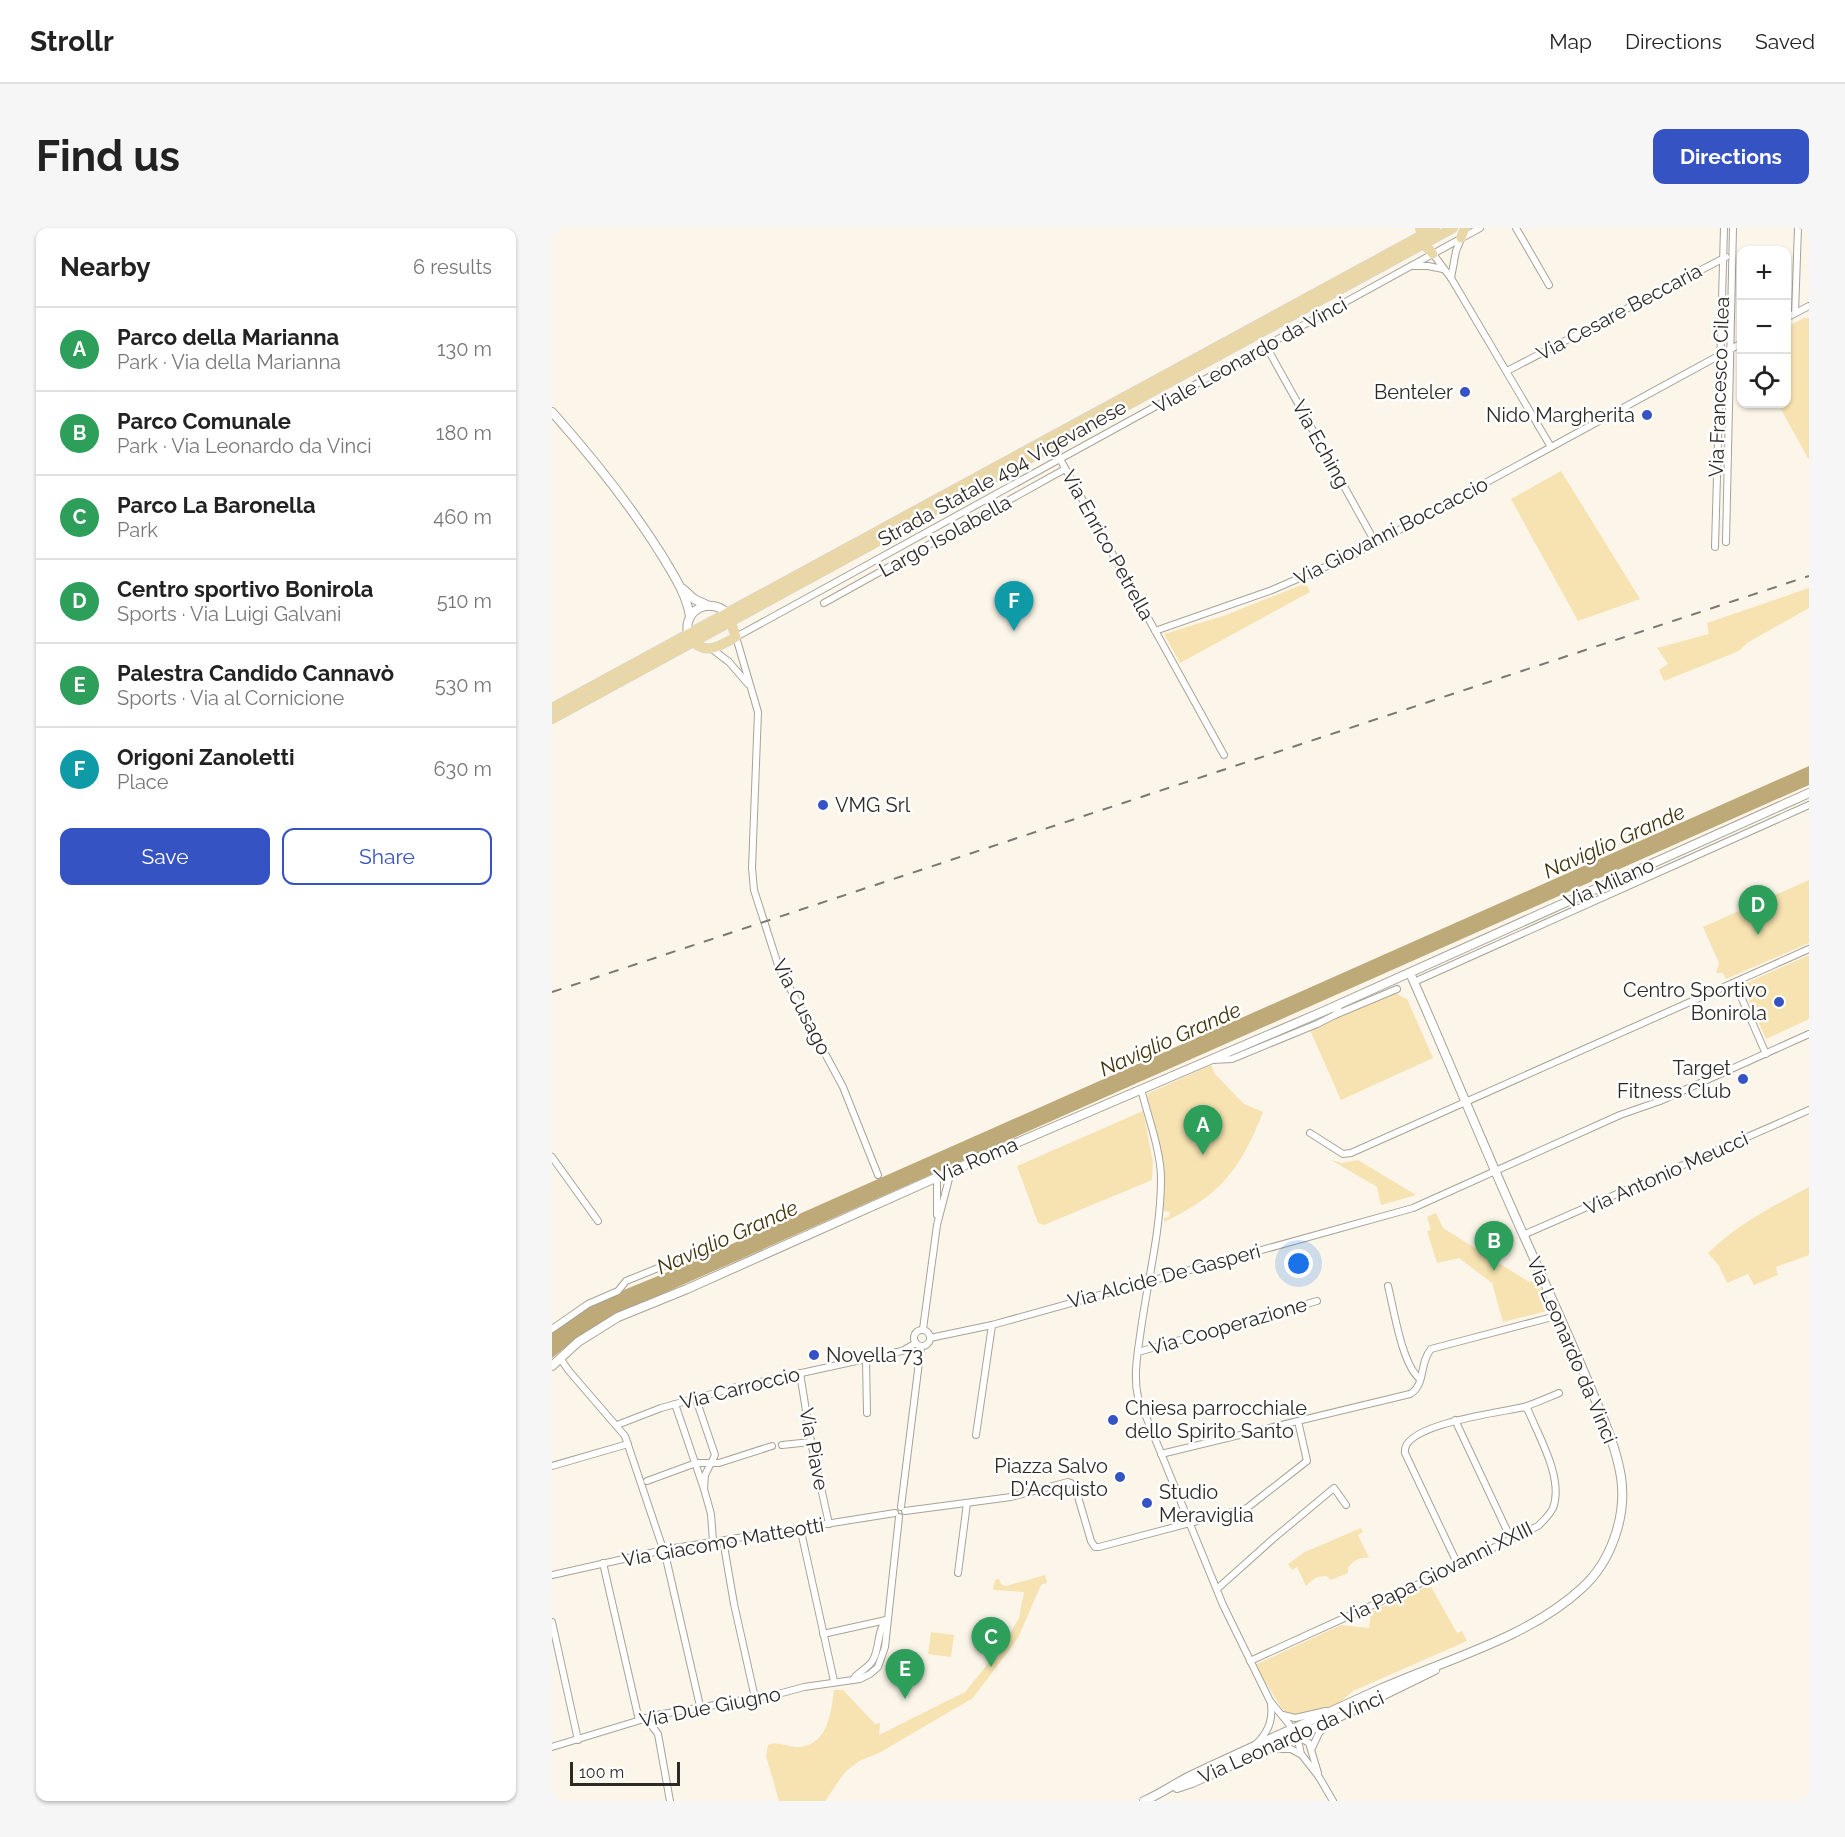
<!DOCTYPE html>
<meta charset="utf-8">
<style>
body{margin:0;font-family:Raleway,sans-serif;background:#f6f6f6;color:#222}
.controls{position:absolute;right:18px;top:18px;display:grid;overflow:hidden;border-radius:12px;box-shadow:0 2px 4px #0004}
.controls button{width:54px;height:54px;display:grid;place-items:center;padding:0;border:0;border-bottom:2px solid #e0e0e0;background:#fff;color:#222;font:30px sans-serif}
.scale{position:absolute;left:18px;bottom:15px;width:110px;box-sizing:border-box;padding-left:6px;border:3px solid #2c2a25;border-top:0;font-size:16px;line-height:21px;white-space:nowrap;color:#2c2a25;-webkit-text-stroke:4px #fff;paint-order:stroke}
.you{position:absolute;left:747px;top:1036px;width:21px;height:21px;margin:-15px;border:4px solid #fff;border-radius:50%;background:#1a73e8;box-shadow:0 0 0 9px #1a73e833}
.badge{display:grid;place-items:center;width:39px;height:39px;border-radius:50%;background:#3653c4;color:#fff;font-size:20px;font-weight:700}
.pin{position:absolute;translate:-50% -50px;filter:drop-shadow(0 2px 3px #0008)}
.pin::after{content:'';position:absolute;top:32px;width:21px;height:18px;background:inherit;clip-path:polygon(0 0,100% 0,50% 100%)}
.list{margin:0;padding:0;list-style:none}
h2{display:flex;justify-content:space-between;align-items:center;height:78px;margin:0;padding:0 24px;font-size:26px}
h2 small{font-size:20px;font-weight:400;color:#767676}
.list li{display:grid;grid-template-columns:39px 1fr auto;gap:18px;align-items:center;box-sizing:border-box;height:84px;padding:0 24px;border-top:2px solid #e0e0e0}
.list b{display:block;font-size:22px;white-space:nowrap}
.list p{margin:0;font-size:20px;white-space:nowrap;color:#767676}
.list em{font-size:20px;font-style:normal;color:#767676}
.actions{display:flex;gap:12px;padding:18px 24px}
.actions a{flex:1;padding:14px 0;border:2px solid #3653c4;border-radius:12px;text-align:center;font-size:21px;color:#3653c4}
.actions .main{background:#3653c4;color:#fff}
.icon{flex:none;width:33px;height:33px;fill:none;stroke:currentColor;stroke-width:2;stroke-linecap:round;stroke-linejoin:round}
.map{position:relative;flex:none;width:1257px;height:1573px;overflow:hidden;border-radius:12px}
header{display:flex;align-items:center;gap:36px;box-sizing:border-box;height:84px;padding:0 30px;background:#fff;border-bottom:2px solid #e0e0e0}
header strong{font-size:28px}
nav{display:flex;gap:33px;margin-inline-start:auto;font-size:21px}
.intro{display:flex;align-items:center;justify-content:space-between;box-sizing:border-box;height:144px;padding:0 36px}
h1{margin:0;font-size:42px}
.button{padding:15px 27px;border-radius:12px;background:#3653c4;color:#fff;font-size:21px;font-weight:700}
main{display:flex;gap:36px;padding:0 36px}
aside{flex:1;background:#fff;border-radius:12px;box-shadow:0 2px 4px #0004}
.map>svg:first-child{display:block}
.green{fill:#f7e3b1}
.water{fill:#bea978}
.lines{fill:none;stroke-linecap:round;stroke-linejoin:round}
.street-casing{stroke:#a7a397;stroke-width:8}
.secondary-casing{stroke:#a7a397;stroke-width:10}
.primary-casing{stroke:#d5d4d3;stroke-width:10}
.street{stroke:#fff;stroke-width:6}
.secondary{stroke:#fff;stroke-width:8}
.primary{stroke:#ead7a7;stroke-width:9}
.rail{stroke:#7c7871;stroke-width:2;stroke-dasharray:10 10;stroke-linecap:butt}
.poi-dot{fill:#3653c4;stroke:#fff;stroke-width:2}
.labels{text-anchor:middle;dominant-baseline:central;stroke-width:5;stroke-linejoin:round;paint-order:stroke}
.street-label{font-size:20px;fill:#2c2a25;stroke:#fff}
.poi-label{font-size:20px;fill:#2c2a25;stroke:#fff;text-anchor:end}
.water-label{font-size:21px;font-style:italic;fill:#413208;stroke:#fff}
</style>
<header>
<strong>Strollr</strong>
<nav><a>Map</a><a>Directions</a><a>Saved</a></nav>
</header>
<div class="intro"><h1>Find us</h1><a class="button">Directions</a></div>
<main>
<aside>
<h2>Nearby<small>6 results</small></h2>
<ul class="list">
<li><span class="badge" style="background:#2e9e5b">A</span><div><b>Parco della Marianna</b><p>Park · Via della Marianna</p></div><em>130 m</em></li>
<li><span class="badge" style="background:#2e9e5b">B</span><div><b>Parco Comunale</b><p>Park · Via Leonardo da Vinci</p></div><em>180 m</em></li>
<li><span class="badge" style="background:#2e9e5b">C</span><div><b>Parco La Baronella</b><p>Park</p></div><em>460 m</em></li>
<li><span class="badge" style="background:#2e9e5b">D</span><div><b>Centro sportivo Bonirola</b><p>Sports · Via Luigi Galvani</p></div><em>510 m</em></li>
<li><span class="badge" style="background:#2e9e5b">E</span><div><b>Palestra Candido Cannavò</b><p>Sports · Via al Cornicione</p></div><em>530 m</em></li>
<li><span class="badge" style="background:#0f9aa8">F</span><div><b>Origoni Zanoletti</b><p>Place</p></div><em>630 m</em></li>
</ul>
<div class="actions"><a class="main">Save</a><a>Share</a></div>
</aside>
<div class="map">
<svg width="1257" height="1573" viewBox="0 0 1257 1573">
<rect width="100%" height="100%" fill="#fcf6ea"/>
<g class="green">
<polygon points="1252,90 1257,90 1257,232 1226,176 1234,176 1235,99"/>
<polygon points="1009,243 1088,371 1026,393 959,271"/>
<polygon points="754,355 758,364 628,435 612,406 674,387"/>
<polygon points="1257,360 1257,380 1195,415 1187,423 1112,453 1107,442 1116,436 1105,420 1157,406 1155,395"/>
<polygon points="1257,652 1257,715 1174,751 1171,745 1164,745 1167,735 1151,699"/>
<polygon points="1257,727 1257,791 1214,811 1190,757"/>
<polygon points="843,765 855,771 881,830 789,872 758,802"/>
<path d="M659 837 663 846 692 876 711 884C688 942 669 967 612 994V990L617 989 618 984 611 983 612 936 595 866Z"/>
<polygon points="591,883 601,934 600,952 492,997 486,995 465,938"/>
<polygon points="779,932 790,935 806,932 864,967 829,977 825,959"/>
<path d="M1257 959V1027L1224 1039 1226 1047 1202 1057 1196 1046 1175 1055 1167 1038 1156 1025C1185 996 1221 978 1257 959Z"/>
<polygon points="884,985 891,1000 977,1054 985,1051 999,1082 951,1094 940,1055 907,1030 885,1035 875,1003 879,1002 875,989"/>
<path d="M809 1300 811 1304 806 1307 817 1330C808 1329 801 1332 796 1340V1345L779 1352 774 1348C764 1348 760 1352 754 1358L745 1339 740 1342 736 1336 753 1324Z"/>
<path d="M493 1347 495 1355 489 1357 466 1410 421 1470 327 1525 307 1533 293 1544 273 1573H227L214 1528 216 1517C225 1513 234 1518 244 1519 275 1519 279 1487 282 1462H291L323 1496 328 1495 327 1507 413 1464 452 1416 467 1390 472 1364 441 1362 443 1352 447 1351 449 1356 454 1358Z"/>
<polygon points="878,1357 905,1405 910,1403 915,1413 801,1463 785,1477 752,1486 738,1487 730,1481 703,1437 789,1397 817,1400 819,1384"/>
<polygon points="379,1404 402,1407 399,1429 376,1426"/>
</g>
<polygon class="water" points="1257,538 1257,557 58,1089 25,1110 0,1130 0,1105 40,1075 128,1039"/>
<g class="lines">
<g class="street-casing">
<g id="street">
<polyline points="964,0 997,57"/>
<polyline points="881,26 899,50 999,219"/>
<polyline points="860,38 876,38 891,41"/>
<polyline points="899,50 904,23 909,11"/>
<polyline points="1243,85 1246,0"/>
<polyline points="1234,90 1257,78"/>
<polyline points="714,118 823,314"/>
<polyline points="955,143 1174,29"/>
<polyline points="508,231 672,527"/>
<polyline points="1174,314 1181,0"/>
<polyline points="1163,319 1172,0"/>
<polyline points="272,375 513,241"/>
<polyline points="603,403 720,362 803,326 1190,115"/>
<polyline points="160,421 177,434 196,456"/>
<polyline points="862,754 1257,577"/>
<polyline points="1183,755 1214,826"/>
<polyline points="783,787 845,761"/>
<polyline points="660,832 680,831 765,796 783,787 788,776"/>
<path d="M589 861C596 889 609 923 609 951 609 1001 596 1051 589 1101 586 1123 581 1147 586 1169L671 1377 718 1473 741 1501 745 1508 749 1526 767 1549 781 1573"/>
<polyline points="758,905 791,926 799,925 1257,721"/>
<polyline points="0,929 46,993"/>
<polyline points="326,947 291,859 227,740 202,662 200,640 206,484 184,409 928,0"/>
<polyline points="385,949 385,987"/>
<polyline points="971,1007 1257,882"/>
<path d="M836 1058C842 1082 850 1137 868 1151"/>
<polyline points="0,1101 36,1076 66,1063 74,1053 116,1036 123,1035"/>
<polyline points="371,1101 385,997 399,943"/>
<circle cx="370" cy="1110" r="8"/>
<polyline points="378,1110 440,1097 861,980 1068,887 1108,873 1257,806"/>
<polyline points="586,1124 765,1073"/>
<polyline points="8,1130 17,1143 73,1208 114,1330 148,1478"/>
<polyline points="314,1131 315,1185"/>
<polyline points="248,1145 259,1214 277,1296"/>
<polyline points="123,1176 152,1261 153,1247 163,1227 144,1171"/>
<polyline points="903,1192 959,1311"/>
<polyline points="65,1197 109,1180 181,1160 350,1123 364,1115"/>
<polyline points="424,1207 440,1097"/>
<polyline points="230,1217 259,1214"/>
<path d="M609 1226 858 1166C874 1157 867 1135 879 1121L1008 1087"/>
<polyline points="0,1238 76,1216"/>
<polyline points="95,1253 144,1235 167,1235 220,1218"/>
<polyline points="152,1261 159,1286 161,1313"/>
<polyline points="349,1279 369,1118"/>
<polyline points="353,1283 459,1269 516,1254 519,1255 524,1262 539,1313 543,1319 547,1319 695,1280 755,1233 746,1193"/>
<polyline points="248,1299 282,1453"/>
<polyline points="171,1312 182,1376 203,1470"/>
<polyline points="51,1335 87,1492"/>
<path d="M906 1337 853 1225C848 1196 952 1184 972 1179 984 1175 995 1170 1007 1165"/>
<polyline points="406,1345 415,1275"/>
<polyline points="0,1347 116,1321 343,1285"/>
<polyline points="665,1361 722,1310 782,1260 794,1277"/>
<polyline points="0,1394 26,1512"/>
<polyline points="271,1406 334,1392"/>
<path d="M698 1433 869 1355 986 1298C991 1293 997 1288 1001 1280 1012 1251 987 1209 976 1182L972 1179"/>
<path d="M301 1452C305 1444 316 1441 321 1432 328 1419 325 1403 334 1392"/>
<polyline points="731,1487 743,1490 774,1483"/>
<polyline points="94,1490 106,1506 118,1573"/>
<polyline points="745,1508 757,1515 766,1545"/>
<path d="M704 1516C716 1505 721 1493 719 1477"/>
<polyline points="0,1519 105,1487 226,1466 252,1459 308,1451 318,1446 326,1439 333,1419 347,1289"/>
<polyline points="760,1520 767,1505 776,1496"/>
<polyline points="721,1521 739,1521 748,1526"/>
</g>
</g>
<g class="secondary-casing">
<g id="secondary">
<path d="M0 184C40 229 77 275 109 326 121 346 134 365 138 388"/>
<polyline points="131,361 142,371 155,377"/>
<path d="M136 406C131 381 158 369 175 385"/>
<polyline points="0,1138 26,1114 66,1089 135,1061 399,943 770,784 1257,565"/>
<polyline points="625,1560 640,1555 787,1489 883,1442"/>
<path d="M592 1573C608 1566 622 1556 638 1548 701 1518 765 1490 828 1461 893 1432 978 1409 1030 1360 1059 1334 1075 1288 1069 1249 1064 1218 1051 1190 1039 1161 1019 1112 997 1065 976 1017 935 927 898 835 858 745"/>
</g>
</g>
<g class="primary-casing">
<g id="primary">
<polyline points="868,0 872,16 881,26"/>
<polyline points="909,10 913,0"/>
<path d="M138 410C152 429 168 418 184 409L177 390"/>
<polyline points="0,480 883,0"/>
<polyline points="0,491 901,0"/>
</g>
</g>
<use href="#street" class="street"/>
<use href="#secondary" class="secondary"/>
<use href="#primary" class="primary"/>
<polyline class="rail" points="0,764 1257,348"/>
</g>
<g class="poi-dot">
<circle cx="913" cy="164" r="6"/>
<circle cx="1095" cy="187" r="6"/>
<circle cx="271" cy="577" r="6"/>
<circle cx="1227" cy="774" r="6"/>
<circle cx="1191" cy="851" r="6"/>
<circle cx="262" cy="1127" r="6"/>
<circle cx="561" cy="1192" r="6"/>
<circle cx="568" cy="1249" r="6"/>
<circle cx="595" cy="1275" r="6"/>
</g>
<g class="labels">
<g class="street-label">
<text transform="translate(1067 84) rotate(-28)">Via Cesare Beccaria</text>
<text transform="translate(698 127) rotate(-29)">Viale Leonardo da Vinci</text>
<text transform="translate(1167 159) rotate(-88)">Via Francesco Cilea</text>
<text transform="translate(769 216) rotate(61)">Via Eching</text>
<text transform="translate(450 245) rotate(-29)">Strada Statale 494 Vigevanese</text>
<text transform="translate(839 303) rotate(-27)">Via Giovanni Boccaccio</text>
<text transform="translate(393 308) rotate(-29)">Largo Isolabella</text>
<text transform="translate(556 317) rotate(61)">Via Enrico Petrella</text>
<text transform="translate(1057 655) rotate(-24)">Via Milano</text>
<text transform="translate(250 779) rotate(63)">Via Cusago</text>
<text transform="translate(424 932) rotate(-23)">Via Roma</text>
<text transform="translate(1114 945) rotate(-24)">Via Antonio Meucci</text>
<text transform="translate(612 1048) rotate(-15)">Via Alcide De Gasperi</text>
<text transform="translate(676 1098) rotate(-16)">Via Cooperazione</text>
<text transform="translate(1020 1122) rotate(67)">Via Leonardo da Vinci</text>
<text transform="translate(188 1160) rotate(-14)">Via Carroccio</text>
<text transform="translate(262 1221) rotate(79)">Via Piave</text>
<text transform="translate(171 1314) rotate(-10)">Via Giacomo Matteotti</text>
<text transform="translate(885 1345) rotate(-26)">Via Papa Giovanni XXIII</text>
<text transform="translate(158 1479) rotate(-11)">Via Due Giugno</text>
<text transform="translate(739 1509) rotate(-24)">Via Leonardo da Vinci</text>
</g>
<g class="poi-label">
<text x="901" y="164">Benteler</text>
<text x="1083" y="187">Nido Margherita</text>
<text x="283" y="577" text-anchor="start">VMG Srl</text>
<text x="1215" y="762">Centro Sportivo<tspan x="1215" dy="23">Bonirola</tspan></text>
<text x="1179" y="840">Target<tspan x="1179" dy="23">Fitness Club</tspan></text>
<text x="274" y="1127" text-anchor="start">Novella 73</text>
<text x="573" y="1180" text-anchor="start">Chiesa parrocchiale<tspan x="573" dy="23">dello Spirito Santo</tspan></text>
<text x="556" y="1238">Piazza Salvo<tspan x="556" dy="23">D'Acquisto</tspan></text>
<text x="607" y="1264" text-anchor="start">Studio<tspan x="607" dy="23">Meraviglia</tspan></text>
</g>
<g class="water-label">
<text transform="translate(1062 613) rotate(-24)">Naviglio Grande</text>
<text transform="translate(618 811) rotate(-24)">Naviglio Grande</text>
<text transform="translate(175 1009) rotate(-24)">Naviglio Grande</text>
</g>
</g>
</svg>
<div class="controls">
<button>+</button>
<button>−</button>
<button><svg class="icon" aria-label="locate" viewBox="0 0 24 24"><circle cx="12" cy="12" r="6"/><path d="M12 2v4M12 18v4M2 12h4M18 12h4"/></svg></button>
</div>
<div class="scale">100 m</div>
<div class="you"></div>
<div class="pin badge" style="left:651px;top:927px;background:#2e9e5b">A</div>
<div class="pin badge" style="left:942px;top:1043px;background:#2e9e5b">B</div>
<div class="pin badge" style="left:439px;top:1439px;background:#2e9e5b">C</div>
<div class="pin badge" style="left:1206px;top:707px;background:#2e9e5b">D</div>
<div class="pin badge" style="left:353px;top:1471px;background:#2e9e5b">E</div>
<div class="pin badge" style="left:462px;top:403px;background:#0f9aa8">F</div>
</div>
</main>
